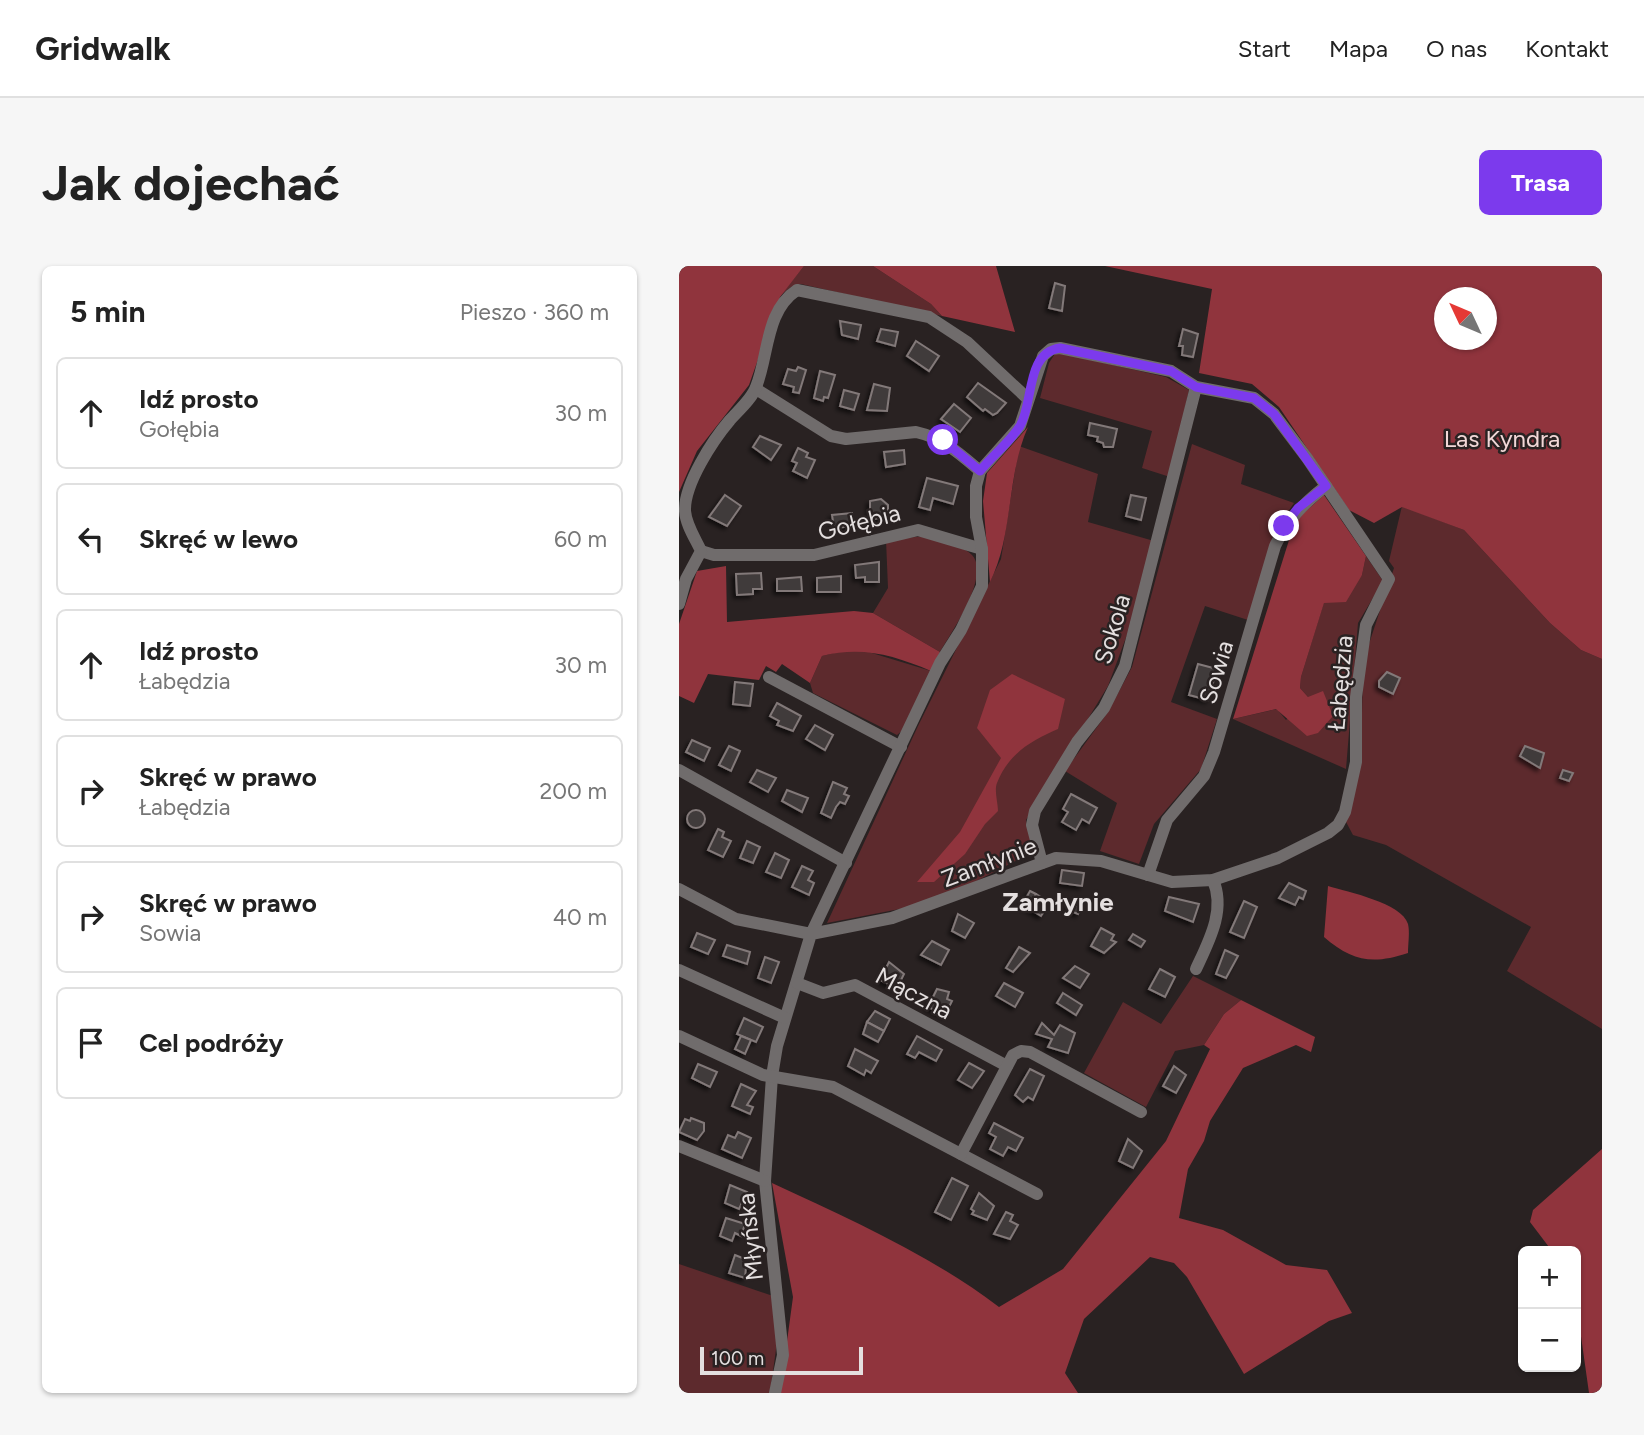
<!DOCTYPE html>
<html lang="pl">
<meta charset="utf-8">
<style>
body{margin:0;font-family:Figtree,sans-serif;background:#f6f6f6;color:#222}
.controls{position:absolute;right:21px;bottom:21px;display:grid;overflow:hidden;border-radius:10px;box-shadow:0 2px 5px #0004}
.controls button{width:63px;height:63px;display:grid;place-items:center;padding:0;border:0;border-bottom:2px solid #e0e0e0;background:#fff;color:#222;font:35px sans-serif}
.compass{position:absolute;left:755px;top:21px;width:63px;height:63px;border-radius:50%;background:#fff;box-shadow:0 2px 5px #0004;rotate:314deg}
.scale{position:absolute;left:21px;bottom:18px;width:163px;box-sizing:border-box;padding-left:7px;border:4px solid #e4dfdf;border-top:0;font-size:19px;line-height:24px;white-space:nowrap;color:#e4dfdf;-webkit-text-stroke:5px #292222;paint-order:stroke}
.stop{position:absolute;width:21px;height:21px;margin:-16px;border:5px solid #7c3aed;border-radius:50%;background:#fff}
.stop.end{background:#7c3aed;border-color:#fff;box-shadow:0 2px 7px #0008}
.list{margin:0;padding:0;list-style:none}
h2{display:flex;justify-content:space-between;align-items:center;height:91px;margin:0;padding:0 28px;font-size:30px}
h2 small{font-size:23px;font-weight:400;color:#767676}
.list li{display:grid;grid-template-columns:46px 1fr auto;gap:21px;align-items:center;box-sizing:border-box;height:112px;margin:0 14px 14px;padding:0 14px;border:2px solid #e0e0e0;border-radius:10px}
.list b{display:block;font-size:26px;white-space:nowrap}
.list p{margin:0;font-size:23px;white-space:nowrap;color:#767676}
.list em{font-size:23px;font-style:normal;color:#767676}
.icon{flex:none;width:38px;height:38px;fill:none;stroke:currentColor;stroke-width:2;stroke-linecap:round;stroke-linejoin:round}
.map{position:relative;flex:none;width:923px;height:1127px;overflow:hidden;border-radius:10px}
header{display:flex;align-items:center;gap:42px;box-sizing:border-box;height:98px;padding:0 35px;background:#fff;border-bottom:2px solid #e0e0e0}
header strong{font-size:33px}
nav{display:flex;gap:38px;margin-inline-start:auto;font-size:24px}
.intro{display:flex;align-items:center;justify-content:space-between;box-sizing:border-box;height:168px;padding:0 42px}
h1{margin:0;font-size:49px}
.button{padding:18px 32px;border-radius:10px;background:#7c3aed;color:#fff;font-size:24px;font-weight:700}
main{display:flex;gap:42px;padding:0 42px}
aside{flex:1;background:#fff;border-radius:10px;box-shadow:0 2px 5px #0004}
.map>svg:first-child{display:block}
.green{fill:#5d2a2d}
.forest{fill:#90343d;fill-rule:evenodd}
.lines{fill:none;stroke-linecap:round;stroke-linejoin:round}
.stream{stroke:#624346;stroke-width:3.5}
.building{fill:#413a3a;stroke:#827979;stroke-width:2;filter:url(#shadow)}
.minor{stroke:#706c6c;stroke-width:12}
.route{stroke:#7c3aed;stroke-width:9}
.labels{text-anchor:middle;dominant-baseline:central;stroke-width:5;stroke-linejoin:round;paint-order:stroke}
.park-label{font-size:24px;fill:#f2d7d7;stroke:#292222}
.street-label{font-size:24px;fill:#e4dfdf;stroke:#292222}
.neighbourhood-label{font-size:26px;font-weight:bold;fill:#e4dfdf;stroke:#292222}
</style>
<header>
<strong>Gridwalk</strong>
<nav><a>Start</a><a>Mapa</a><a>O nas</a><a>Kontakt</a></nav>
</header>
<div class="intro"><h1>Jak dojechać</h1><a class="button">Trasa</a></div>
<main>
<aside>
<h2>5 min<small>Pieszo · 360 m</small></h2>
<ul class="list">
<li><svg class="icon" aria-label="ahead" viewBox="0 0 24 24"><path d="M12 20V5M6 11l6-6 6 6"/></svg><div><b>Idź prosto</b><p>Gołębia</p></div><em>30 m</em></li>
<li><svg class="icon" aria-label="left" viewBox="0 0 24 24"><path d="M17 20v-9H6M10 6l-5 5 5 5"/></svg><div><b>Skręć w lewo</b></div><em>60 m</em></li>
<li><svg class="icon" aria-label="ahead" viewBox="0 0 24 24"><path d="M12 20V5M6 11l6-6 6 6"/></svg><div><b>Idź prosto</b><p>Łabędzia</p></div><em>30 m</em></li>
<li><svg class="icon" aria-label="right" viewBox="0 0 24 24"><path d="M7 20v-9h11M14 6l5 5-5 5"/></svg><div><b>Skręć w prawo</b><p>Łabędzia</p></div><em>200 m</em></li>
<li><svg class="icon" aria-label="right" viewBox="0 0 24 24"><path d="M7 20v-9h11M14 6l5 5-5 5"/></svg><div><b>Skręć w prawo</b><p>Sowia</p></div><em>40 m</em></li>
<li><svg class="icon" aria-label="arrive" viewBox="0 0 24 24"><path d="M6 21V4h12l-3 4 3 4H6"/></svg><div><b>Cel podróży</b></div></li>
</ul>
</aside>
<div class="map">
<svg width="923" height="1127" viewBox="0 0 923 1127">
<defs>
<filter id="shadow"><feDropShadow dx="-3" dy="3" stdDeviation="2" flood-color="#0009"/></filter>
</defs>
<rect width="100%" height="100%" fill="#292222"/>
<g class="green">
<polygon points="125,0 194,0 252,38 263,50 122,18 112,21 101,30"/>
<polygon points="377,86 487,111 510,124 491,211 463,202 473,165 361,132 370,97"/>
<polygon points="513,178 566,199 562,218 615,237 595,266 569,354 526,340 492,436 538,453 522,503 475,558 460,598 421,585 438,537 386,505 429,446 453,401"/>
<polygon points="340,180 419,208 409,256 475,275 452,358 429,420 347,554 354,586 280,624 231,641 148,657 239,460 322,293"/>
<polygon points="723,240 785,264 871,357 902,384 923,393 923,763 828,705 852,661 707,579 674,569 666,554 682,497 684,396 715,302 710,295"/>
<path d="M246 270C259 275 284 279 293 289 312 310 272 367 261 386L194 347 209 322 207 274Z"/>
<polygon points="687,290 704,315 679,357 667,503 554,453 598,443 607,454 629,431 621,422 622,411 645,336 683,309"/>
<polygon points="167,384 183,384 252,405 224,464 218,469 134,427 131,417 143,390"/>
<polygon points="514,710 562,734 545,748 525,779 496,785 467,841 405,807 444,736 482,758"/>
<polygon points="0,998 94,1030 98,1076 91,1127 0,1127"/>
</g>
<g class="forest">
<polygon points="0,0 125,0 101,31 70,119 18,185 0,226"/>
<polygon points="194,0 317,0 336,66 263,50 252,38"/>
<path d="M426 0H923V393L902 384 871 357 785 264 723 241 695 257 670 244 600 141 573 118 520 107 533 23ZM766 32H808V74H766Z"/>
<path d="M349 161C327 210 335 268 311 316L304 235 308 207Z"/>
<polygon points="645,229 687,290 683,309 667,336 645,337 622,411 621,422 629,431 644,425 654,450 639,467 628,470 597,443 554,453 616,255"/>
<path d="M47 300 48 356 175 345 194 347 261 386 252 405C214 389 183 380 143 390L131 417 103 398 97 406 87 400 80 414 29 408 15 437 0 430V358L18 305Z"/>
<path d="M333 408 386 433 379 463C353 474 329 488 318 517 315 524 319 537 319 545L306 558 286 588 255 616H238L281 566 322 492 298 462 311 424Z"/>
<path d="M649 620C669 626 723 637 729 658 731 666 729 678 729 687 693 699 673 695 645 671Z"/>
<path d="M562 734 636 771 632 786 617 779 564 802 531 855 525 875 509 903 500 952 544 964 607 999 648 1004 673 1047 650 1055 565 1108 508 1011 495 997 471 991 405 1053 386 1107 399 1127H101L114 1031 93 917C170 953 252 989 320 1041L384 1003 487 875 531 783 525 779 545 748Z"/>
<polygon points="923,883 923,1127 910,1127 897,1035 897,985 873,985 851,956 854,944"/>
</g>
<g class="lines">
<polyline class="stream" points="0,2 2,0"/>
</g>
<g class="building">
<polygon points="376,17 386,20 383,45 370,42"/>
<polygon points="161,55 182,59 179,73 163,69"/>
<polygon points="202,63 219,66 216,80 198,75"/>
<polygon points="504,63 519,68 514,91 503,89 504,80 500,80"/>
<polygon points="237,75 260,90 250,105 228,90"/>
<polygon points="119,101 127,104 120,127 114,126 115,121 104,118 109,103 117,105"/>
<polygon points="141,105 156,109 149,132 145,131 144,135 135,132"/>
<polygon points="299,117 327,137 318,147 314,149 306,143 304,145 288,131"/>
<polygon points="195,118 211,122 208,145 188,144"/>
<polygon points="165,124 180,128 175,144 161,140"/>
<polygon points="275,138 292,152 281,166 262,153"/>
<polygon points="411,157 438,163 434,181 425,181 424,177 418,175 419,171 409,169"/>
<polygon points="81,170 102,179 92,194 74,181"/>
<polygon points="119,182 129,187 127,191 136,194 128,212 114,205 118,197 113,195"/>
<polygon points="225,184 226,198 207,201 205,186"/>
<polygon points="248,212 279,220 274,238 254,232 251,244 240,241"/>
<polygon points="46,229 62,240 48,260 30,251"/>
<polygon points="452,229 467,232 462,254 447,250"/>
<polygon points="202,233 209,239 209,250 191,254 191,235"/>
<polygon points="173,247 175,260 155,262 153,249"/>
<polygon points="200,296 200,316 186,316 186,311 177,312 176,299"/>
<polygon points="82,307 83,323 74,323 74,328 58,329 57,308"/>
<polygon points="162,310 162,326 138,326 138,312"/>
<polygon points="122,311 123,325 98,325 98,313"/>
<polygon points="519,398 538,403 529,434 510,429"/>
<polygon points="708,406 721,412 714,428 700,421 700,415"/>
<polygon points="56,416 74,418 71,440 54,438"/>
<polygon points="98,437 122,450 114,465 98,459 100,455 91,450"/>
<polygon points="136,459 154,469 146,484 127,473"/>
<polygon points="13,474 31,482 25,495 7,486"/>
<polygon points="50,480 61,485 52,505 40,499"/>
<polygon points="846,480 865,487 861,502 841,490"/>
<polygon points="78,504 97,512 89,526 71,516"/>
<polygon points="884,504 894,507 890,515 881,512"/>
<polygon points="154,516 168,522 165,528 170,530 166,538 161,536 157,541 152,552 142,547"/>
<polygon points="108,524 129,532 123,546 103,535"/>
<polygon points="392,528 418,542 410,557 403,553 397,564 383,556 389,546 384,543"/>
<circle cx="17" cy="553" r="9"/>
<polygon points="39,563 45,566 43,571 52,575 44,591 29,584"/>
<polygon points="68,575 81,581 74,597 61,592"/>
<polygon points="96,587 110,594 102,612 87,606"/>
<polygon points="123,600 134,605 129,614 135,617 130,629 113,621"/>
<polygon points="383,604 405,607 403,620 381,617"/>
<polygon points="610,617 627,625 624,633 620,631 616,639 600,632"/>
<polygon points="351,625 357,628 349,642 343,639"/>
<polygon points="357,628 371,636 362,650 349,642"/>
<polygon points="490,631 520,638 514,656 486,645"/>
<polygon points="565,635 578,641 565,672 551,666"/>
<polygon points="392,637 402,642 399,648 389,644"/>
<polygon points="279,648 295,657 286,672 273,665"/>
<polygon points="422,662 435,669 432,674 437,676 425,687 412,680"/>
<polygon points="18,667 36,674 29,688 12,681"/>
<polygon points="454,668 466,675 462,681 450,674"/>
<polygon points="253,675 270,684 262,699 242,689"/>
<polygon points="48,679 71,686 68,698 44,690"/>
<polygon points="340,681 351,687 334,706 327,702"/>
<polygon points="546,684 559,690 547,712 537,708"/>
<polygon points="86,691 100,696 92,717 79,712"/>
<polygon points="210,696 225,708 218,722 201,714"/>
<polygon points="396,700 410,708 401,722 384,712"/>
<polygon points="481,703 496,711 486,731 470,723"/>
<polygon points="325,717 344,727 336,741 317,730"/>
<polygon points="258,723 270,726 268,733 273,735 266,749 249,741"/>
<polygon points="384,727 403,739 397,749 378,737"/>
<polygon points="196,745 211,753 205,765 188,756"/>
<polygon points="65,752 84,761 77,776 58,768"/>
<polygon points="188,756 205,765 199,776 184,768"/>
<polygon points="363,757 375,769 381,759 396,767 389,787 369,781 373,773 357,768"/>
<polygon points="62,770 72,774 66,788 56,783"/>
<polygon points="238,770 263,784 257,795 240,786 236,792 228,788"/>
<polygon points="176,783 199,795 192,807 187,804 185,809 169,800"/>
<polygon points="290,797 305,805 293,822 279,814"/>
<polygon points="19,798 38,806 31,821 13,812"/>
<polygon points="495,800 507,809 497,827 484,820"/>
<polygon points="351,803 365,810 354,834 349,831 344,836 336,829"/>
<polygon points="62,818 77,825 68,839 74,841 71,848 53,840"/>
<polygon points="12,852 25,857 25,865 18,874 0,866 6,853 11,855"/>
<polygon points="315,857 344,872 337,885 329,881 324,890 311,883 317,871 310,867"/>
<polygon points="59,866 72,872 63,892 43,883 49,869 56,872"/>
<polygon points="449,873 463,885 454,902 440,895"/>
<polygon points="273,912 289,920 272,954 256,946"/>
<polygon points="51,919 68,926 60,943 46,937"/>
<polygon points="300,927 315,940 308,954 293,948 295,945 292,943"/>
<polygon points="327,946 334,949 331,955 339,959 331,973 315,968"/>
<polygon points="47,952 66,958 62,970 56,967 53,975 41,970"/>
<polygon points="56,989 78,998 75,1004 67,1001 66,1012 50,1007"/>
</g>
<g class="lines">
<g class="minor">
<path d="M77 123 152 170 167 173 237 166C264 172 281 188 301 205"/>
<polyline points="22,285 35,289 135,289 239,264 303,283"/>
<path d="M0 338 7 313 22 285C16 272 7 259 6 245 5 218 34 174 51 154 59 145 73 133 77 121 90 89 86 45 118 24L250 51 288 76 348 132"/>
<polyline points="90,411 222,481"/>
<polyline points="0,504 167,597"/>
<polyline points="363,597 353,559 356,545 398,476 425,442 446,400 517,121"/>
<path d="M469 609 488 554 525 510 535 486 596 280C609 253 624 238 647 220"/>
<polyline points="0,623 57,653 132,668 213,652 377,592 422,595 493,616 534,614 599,592 649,567 659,559 666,546 677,496 677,431 687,359 710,313 628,192 595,148 575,132 517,121 492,105 381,82 372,83 364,90 341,160 301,205 297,220 297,251 303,283 303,320 282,364 261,397 132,668 98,780 93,810 86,915 104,1089 96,1127"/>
<path d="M517 703C530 675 547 644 534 614"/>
<polyline points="0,704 106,752"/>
<polyline points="118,717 144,727 176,719 328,800"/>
<polyline points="0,770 84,809 154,821 358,928"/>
<polyline points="0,880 86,915"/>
<polyline points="282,888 334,789 342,785 351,786 462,846"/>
</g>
</g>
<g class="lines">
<path class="route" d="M264 174 301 205C313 190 331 176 341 160 355 137 346 87 381 82L492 105 517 121 575 132 595 148 647 220 619 242 605 260"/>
</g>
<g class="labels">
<g class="park-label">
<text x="823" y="172">Las Kyndra</text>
</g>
<g class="street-label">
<text transform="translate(180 256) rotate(-14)">Gołębia</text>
<text transform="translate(433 363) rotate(-73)">Sokola</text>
<text transform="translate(537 406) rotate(-73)">Sowia</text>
<text transform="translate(661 417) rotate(-85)">Łabędzia</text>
<text transform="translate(310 596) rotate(-21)">Zamłynie</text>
<text transform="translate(235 727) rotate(28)">Mączna</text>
<text transform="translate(71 971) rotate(-96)">Młyńska</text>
</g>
<g class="neighbourhood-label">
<text x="379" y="636">Zamłynie</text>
</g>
</g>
</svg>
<div class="controls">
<button>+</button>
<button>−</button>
</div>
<svg class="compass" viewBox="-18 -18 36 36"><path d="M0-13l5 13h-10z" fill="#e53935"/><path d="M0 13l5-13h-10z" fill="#767676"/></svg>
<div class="scale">100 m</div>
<div class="stop" style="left:264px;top:174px"></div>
<div class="stop end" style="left:605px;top:260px"></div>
</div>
</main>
